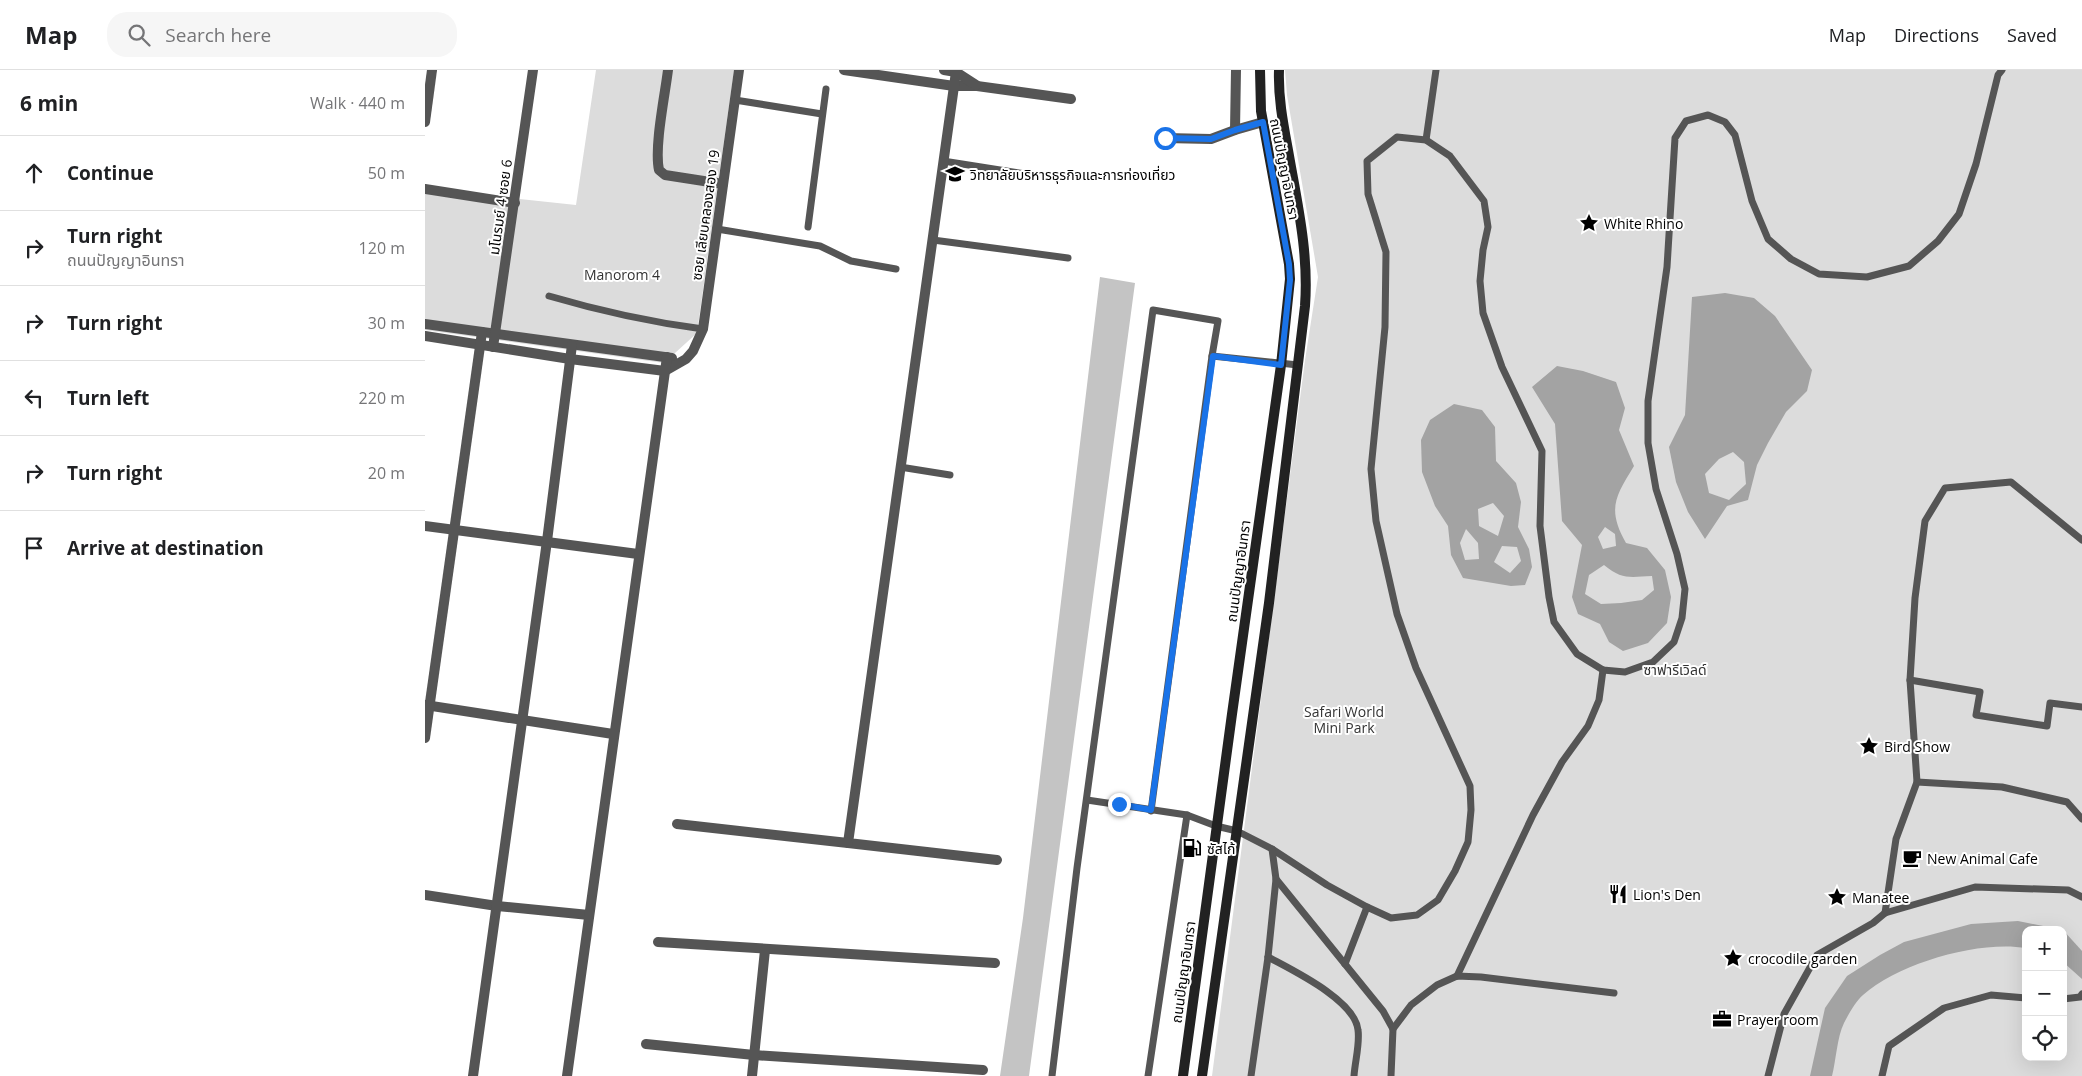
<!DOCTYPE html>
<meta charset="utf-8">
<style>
body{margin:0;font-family:"Open Sans","Noto Sans Thai",sans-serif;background:#f6f6f6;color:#202124}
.controls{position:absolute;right:15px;bottom:15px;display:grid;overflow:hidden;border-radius:10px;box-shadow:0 5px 20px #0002}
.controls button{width:45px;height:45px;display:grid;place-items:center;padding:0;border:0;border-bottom:1px solid #e0e0e0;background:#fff;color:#202124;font:25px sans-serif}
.stop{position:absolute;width:15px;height:15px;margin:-11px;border:4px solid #1a73e8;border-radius:50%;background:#fff}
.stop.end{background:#1a73e8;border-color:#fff;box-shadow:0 1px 5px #0008}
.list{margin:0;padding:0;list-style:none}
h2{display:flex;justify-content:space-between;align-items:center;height:65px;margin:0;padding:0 20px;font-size:21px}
h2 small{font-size:16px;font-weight:400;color:#757577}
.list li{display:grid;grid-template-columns:32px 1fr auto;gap:15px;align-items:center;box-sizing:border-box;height:75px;padding:0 20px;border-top:1px solid #e0e0e0}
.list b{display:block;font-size:19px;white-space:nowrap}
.list p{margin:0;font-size:16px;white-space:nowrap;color:#757577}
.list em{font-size:16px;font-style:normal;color:#757577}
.icon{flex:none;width:28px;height:28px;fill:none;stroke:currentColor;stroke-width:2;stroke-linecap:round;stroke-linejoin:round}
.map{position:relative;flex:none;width:1657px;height:1006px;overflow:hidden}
header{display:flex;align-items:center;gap:30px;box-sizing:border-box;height:70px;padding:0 25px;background:#fff;border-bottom:1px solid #e0e0e0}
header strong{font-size:24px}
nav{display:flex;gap:28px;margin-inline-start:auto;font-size:18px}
.search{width:350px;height:45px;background:#f6f6f6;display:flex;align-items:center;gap:12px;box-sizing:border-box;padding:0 18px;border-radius:20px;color:#757577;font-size:19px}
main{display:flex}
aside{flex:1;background:#fff}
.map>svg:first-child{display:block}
.green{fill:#dcdcdc;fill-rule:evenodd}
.water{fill:#a3a3a3;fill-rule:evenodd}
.building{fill:#c4c4c4}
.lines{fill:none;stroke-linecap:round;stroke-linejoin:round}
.lane{stroke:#555;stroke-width:7}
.street{stroke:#555;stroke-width:10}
.secondary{stroke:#222;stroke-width:10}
.route{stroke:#1a73e8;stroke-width:6}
.labels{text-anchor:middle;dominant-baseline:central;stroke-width:4;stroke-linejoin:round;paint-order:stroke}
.street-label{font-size:14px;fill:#000;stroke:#fff}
.poi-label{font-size:14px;fill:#000;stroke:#fff;text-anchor:start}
.park-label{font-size:14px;fill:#333;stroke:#fff}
</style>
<header>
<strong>Map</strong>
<div class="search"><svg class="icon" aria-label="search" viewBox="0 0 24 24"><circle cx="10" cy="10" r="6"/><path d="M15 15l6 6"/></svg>Search here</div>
<nav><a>Map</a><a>Directions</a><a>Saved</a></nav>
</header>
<main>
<aside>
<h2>6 min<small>Walk · 440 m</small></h2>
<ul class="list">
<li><svg class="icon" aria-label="ahead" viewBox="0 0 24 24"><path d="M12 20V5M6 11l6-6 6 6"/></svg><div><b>Continue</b></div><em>50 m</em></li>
<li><svg class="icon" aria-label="right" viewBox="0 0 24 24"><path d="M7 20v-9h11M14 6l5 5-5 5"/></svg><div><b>Turn right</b><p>ถนนปัญญาอินทรา</p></div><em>120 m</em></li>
<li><svg class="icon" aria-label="right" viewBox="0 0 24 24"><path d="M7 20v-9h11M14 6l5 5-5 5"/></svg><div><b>Turn right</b></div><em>30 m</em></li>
<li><svg class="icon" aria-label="left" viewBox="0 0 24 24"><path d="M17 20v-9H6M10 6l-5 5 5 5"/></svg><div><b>Turn left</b></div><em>220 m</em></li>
<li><svg class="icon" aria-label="right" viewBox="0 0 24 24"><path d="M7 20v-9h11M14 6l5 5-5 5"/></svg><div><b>Turn right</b></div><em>20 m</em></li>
<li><svg class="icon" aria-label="arrive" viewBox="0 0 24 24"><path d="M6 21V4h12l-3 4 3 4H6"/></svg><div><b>Arrive at destination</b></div></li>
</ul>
</aside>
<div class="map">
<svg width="1657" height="1006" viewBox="0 0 1657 1006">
<rect width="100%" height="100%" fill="#fff"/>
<g class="green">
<polygon points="171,0 309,0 272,263 239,293 0,260 0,119 151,135"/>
<path d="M860 0H1657V1006H787L880 290 893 207 862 25ZM1601 860H1638V987H1601Z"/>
</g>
<g class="water">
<path d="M1300 223 1329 228 1350 246 1387 300 1382 321 1361 342 1343 373 1332 395 1323 430 1302 436 1280 469 1263 442 1251 412 1244 377 1260 345 1267 227ZM1308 382 1319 392 1321 414 1304 430 1284 423 1280 404 1294 389Z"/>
<path d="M1132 296 1158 301 1191 312 1200 338 1194 360 1209 396C1190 427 1182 439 1201 473L1222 478 1240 500 1246 527 1242 553 1223 573 1198 581 1184 572 1175 554 1153 544 1147 527 1157 475 1137 451 1130 354 1107 317ZM1180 457 1190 464 1191 476 1178 479 1173 467ZM1179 495C1197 510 1205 507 1227 506L1229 520 1217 530 1196 533 1176 534 1160 524 1164 505Z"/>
<path d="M1029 334 1057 340 1070 357 1071 391 1091 413 1096 432 1093 457 1104 479 1107 497 1100 515 1086 516 1038 508 1026 485 1023 456 1010 436 997 402 996 370 1005 350ZM1068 433 1079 446 1073 466 1054 456 1053 439ZM1041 459 1053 473 1054 489 1040 490 1035 473ZM1077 476 1092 477 1096 491 1085 503 1069 492Z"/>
<path d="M1593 851 1638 860H1601V878C1554 870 1474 893 1438 925 1431 931 1423 945 1419 953 1412 967 1411 991 1407 1006H1385L1400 938 1422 906 1455 885 1479 872 1546 854Z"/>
<polygon points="1638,860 1657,881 1657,909 1638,892"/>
</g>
<polygon class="building" points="675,207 710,213 604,1006 575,1006 598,848"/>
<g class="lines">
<g class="lane">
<polyline points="310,30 397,44"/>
<polyline points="1001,70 1011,0"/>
<polyline points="518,91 607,105"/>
<polyline points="383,157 401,19"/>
<polyline points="292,159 395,176 426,191 471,199"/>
<polyline points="508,170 643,188"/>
<path d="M124 226C175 241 225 252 278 259"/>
<polyline points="475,397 525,405"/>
<polyline points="1485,610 1555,622 1551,645 1622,656 1625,633 1657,637"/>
<polyline points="1492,712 1577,717 1642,732 1657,749"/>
<polyline points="662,730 762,745 791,756 812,761 847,779 902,815 942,837 966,848 992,845 1013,830 1030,801 1043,772 1046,740 1045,716 991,598 972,544 951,451 946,399 960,257 961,182 943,124 942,91 972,67 1001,70 1025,86 1059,131 1063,157 1058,180 1055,211 1058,243 1077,297 1117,381 1115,456 1124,527 1129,552 1152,584 1178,600 1200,602 1228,592 1249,572 1257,548 1260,519 1252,484 1231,419 1223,373 1223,331 1242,197 1250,68 1261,51 1283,45 1300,52 1310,65 1327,131 1343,169 1366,189 1394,204 1442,207 1484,196 1513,171 1534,144 1551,94 1573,5 1577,0"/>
<polyline points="726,741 787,286 873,295"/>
<polyline points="847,779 851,809 958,941 968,959 966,1006"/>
<polyline points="1460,843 1471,769 1492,712 1485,610 1490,528 1500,451 1520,418 1586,412 1657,470"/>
<path d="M843 887C867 900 930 930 933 960 935 974 930 991 929 1006"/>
<polyline points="920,894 942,837"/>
<polyline points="1032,906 1108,745 1137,692 1163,656 1174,630 1178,600"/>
<polyline points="1638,929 1655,927 1657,924"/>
<polyline points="968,959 986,935 1012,915 1032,906 1056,907 1189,923"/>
<polyline points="627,1006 652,798 728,240 793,251 787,286"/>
<polyline points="723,1006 762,745"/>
<polyline points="826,1006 843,887 851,809"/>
<polyline points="1343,1006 1359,944 1392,885 1448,853 1460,843 1550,817 1643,820 1657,827"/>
<polyline points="1457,1006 1464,976 1519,938 1566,925 1601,928"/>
</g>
<g class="street">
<path d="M243 0C240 25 229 77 234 100L240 105 298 114"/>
<polyline points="419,0 529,16 552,16 646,29"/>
<polyline points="519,0 531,2 551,15"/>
<polyline points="531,2 423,773 572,790"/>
<polyline points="0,52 7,0"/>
<polyline points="810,60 811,0"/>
<polyline points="740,68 786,69 810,60 838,52"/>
<polyline points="0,119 90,133"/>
<polyline points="0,254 247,288"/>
<polyline points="0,266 145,289 240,301 261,289 268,281 278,259 314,0"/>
<polyline points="68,277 108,0"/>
<polyline points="0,456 213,484"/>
<polyline points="0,635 188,664"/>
<polyline points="0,668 57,262"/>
<polyline points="252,754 423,773"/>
<polyline points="0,825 72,836 164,845"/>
<polyline points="233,872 570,893"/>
<polyline points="221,974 329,985 558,1000"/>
<polyline points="48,1006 122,471 147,275"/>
<polyline points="142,1006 242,287"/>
<polyline points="327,1006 340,880"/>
</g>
<g class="secondary">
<polyline points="758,1006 807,644 856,295 865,209 864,194 836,41 835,0"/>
<path d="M777 1006 844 533 880 236C884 183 872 132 863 80 858 53 853 27 854 0"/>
</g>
</g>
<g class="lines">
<polyline class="route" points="694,734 726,740 788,286 856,295 865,210 864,194 838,52 810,60 786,69 740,68"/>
</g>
<defs>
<g id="university-bare" transform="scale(1.5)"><path d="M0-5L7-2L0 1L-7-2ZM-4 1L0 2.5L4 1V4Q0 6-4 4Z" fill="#000" stroke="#fff" stroke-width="2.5" paint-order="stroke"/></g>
<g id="sight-bare" transform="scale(1.5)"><path d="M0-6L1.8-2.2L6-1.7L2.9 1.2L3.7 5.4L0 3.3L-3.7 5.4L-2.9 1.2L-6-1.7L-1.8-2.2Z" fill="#000" stroke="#fff" stroke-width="2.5" paint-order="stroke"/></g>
<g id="fuel-bare" transform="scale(1.5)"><path d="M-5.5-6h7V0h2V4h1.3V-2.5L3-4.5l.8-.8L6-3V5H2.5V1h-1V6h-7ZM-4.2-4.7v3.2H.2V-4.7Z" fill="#000" stroke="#fff" stroke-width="2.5" paint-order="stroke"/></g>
<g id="cafe-bare" transform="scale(1.5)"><path d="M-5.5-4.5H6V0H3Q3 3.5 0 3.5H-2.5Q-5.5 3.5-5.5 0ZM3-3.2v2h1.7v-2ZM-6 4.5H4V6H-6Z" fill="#000" stroke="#fff" stroke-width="2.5" paint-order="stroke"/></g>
<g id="restaurant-bare" transform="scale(1.5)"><path d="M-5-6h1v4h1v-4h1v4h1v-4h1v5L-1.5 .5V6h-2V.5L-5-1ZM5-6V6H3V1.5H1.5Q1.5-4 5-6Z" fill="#000" stroke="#fff" stroke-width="2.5" paint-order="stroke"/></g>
<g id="office-bare" transform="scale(1.5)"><path d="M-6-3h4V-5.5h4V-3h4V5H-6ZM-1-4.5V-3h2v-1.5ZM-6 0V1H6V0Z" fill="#000" stroke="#fff" stroke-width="2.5" paint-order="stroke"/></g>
</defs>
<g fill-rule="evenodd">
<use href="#university-bare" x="530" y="104"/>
<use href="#sight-bare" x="1164" y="153"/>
<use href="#sight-bare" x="1444" y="676"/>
<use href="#fuel-bare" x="767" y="778"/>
<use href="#cafe-bare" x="1487" y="788"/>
<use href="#restaurant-bare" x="1193" y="824"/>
<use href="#sight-bare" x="1412" y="827"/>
<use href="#sight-bare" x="1308" y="888"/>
<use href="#office-bare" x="1297" y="949"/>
</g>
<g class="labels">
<g class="street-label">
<text transform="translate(860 99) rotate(79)">ถนนปัญญาอินทรา</text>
<text transform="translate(75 137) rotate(-82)">มโนรมย์ 4 ซอย 6</text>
<text transform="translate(280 145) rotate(-82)">ซอย เลียบคลองสอง 19</text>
<text transform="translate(813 501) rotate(-82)">ถนนปัญญาอินทรา</text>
<text transform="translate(758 902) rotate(-82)">ถนนปัญญาอินทรา</text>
</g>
<g class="poi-label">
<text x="545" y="104">วิทยาลัยบริหารธุรกิจและการท่องเที่ยว</text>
<text x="1179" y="153">White Rhino</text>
<text x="1459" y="676">Bird Show</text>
<text x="782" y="778">ซัสไก้</text>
<text x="1502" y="788">New Animal Cafe</text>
<text x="1208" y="824">Lion's Den</text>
<text x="1427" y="827">Manatee</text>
<text x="1323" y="888">crocodile garden</text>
<text x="1312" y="949">Prayer room</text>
</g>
<g class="park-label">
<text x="197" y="204">Manorom 4</text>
<text x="1250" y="599">ซาฟารีเวิลด์</text>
<text x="919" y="641">Safari World<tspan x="919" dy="16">Mini Park</tspan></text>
</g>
</g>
</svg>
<div class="controls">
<button>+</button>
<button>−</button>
<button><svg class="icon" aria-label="locate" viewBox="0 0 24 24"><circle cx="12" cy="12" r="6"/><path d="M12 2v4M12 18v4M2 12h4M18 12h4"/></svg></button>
</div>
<div class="stop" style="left:740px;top:68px"></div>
<div class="stop end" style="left:694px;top:734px"></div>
</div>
</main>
